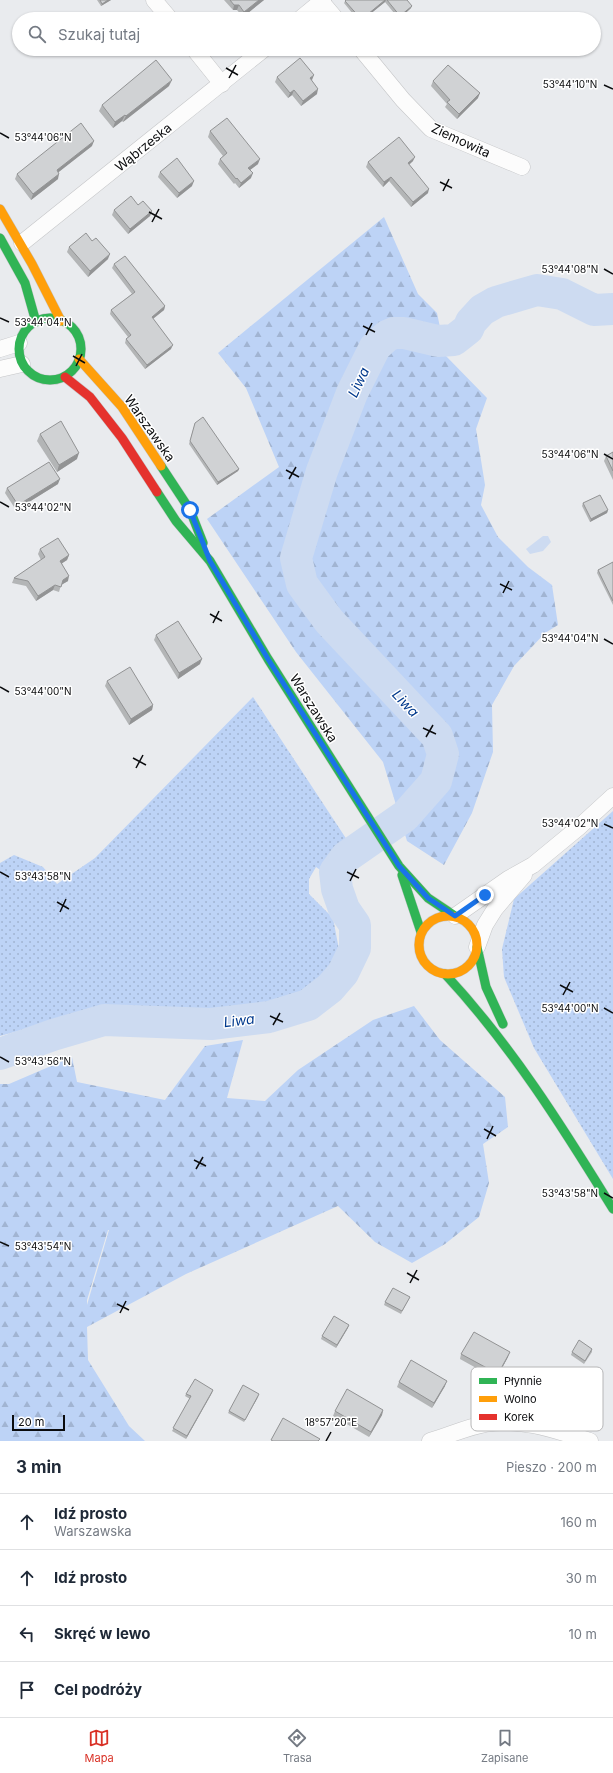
<!DOCTYPE html>
<html lang="pl">
<meta charset="utf-8">
<style>
body{margin:0;font-family:Inter,sans-serif;background:#f2f2f3;color:#1f2937}
.scale{position:absolute;left:12px;bottom:10px;width:53px;box-sizing:border-box;padding-left:4px;border:2px solid #0b0c0e;border-top:0;font-size:11px;line-height:14px;white-space:nowrap;color:#0b0c0e;-webkit-text-stroke:3px #fff;paint-order:stroke}
.stop{position:absolute;width:12px;height:12px;margin:-9px;border:3px solid #1a73e8;border-radius:50%;background:#fff}
.stop.end{background:#1a73e8;border-color:#fff;box-shadow:0 1px 4px #0008}
.list{margin:0;padding:0;list-style:none}
h2{display:flex;justify-content:space-between;align-items:center;height:52px;margin:0;padding:0 16px;font-size:17px}
h2 small{font-size:13px;font-weight:400;color:#747a83}
.list li{display:grid;grid-template-columns:26px 1fr auto;gap:12px;align-items:center;box-sizing:border-box;height:56px;padding:0 16px;border-top:1px solid #e0e1e3}
.list b{display:block;font-size:15px;white-space:nowrap}
.list p{margin:0;font-size:13px;white-space:nowrap;color:#747a83}
.list em{font-size:13px;font-style:normal;color:#747a83}
.icon{flex:none;width:22px;height:22px;fill:none;stroke:currentColor;stroke-width:2;stroke-linecap:round;stroke-linejoin:round}
.map{position:relative;flex:none;width:613px;height:1441px;overflow:hidden}
.search{position:absolute;background:#fff;box-shadow:0 1px 3px #0004;left:12px;right:12px;top:12px;height:44px;display:flex;align-items:center;gap:10px;box-sizing:border-box;padding:0 14px;border-radius:22px;color:#747a83;font-size:15px}
.sheet{height:276px;background:#fff}
nav{display:flex;justify-content:space-around;align-items:center;box-sizing:border-box;height:56px;border-top:1px solid #e0e1e3;background:#fff;font-size:11px;color:#747a83}
nav a{display:grid;justify-items:center;gap:2px}
nav .on{color:#d93025}
.map>svg:first-child{display:block}
.forest{fill:url(#forest-firs);fill-rule:evenodd}
.park{fill:url(#park-dots)}
.water{fill:#cddbf1}
.lines{fill:none;stroke-linecap:round;stroke-linejoin:round}
.river{stroke:#cddbf1;stroke-width:32}
.street-casing{stroke:#c5c6c8;stroke-width:17}
.fast-casing{stroke:#c5c6c8;stroke-width:10}
.slow-casing{stroke:#c5c6c8;stroke-width:10}
.jam-casing{stroke:#c5c6c8;stroke-width:10}
.street{stroke:#fcfcfc;stroke-width:16}
.fast{stroke:#30b455;stroke-width:9}
.slow{stroke:#ff9f0a;stroke-width:9}
.jam{stroke:#e5322d;stroke-width:9}
.wall{fill:#b3b5b6}
.shaded-wall{fill:#929394}
.building{fill:#d0d2d4;stroke:#929394}
.route{stroke:#1a73e8;stroke-width:5}
.ticks{fill:none;stroke:#0b0c0e;stroke-width:1.5}
.labels{text-anchor:middle;dominant-baseline:central;stroke-width:3;stroke-linejoin:round;paint-order:stroke}
.street-label{font-size:13px;fill:#0b0c0e;stroke:#fff}
.water-label{font-size:14px;font-style:italic;fill:#00398c;stroke:#fff}
.key{fill:#fff;stroke:#b6b6b7;stroke-width:1}
.key-label{font-size:11px;fill:#0b0c0e}
.ticks-label{font-size:10px;text-anchor:middle;fill:#0b0c0e;stroke:#fff;stroke-width:3;stroke-linejoin:round;paint-order:stroke}
</style>
<div class="map">
<svg width="613" height="1441" viewBox="0 0 613 1441">
<defs>
<pattern id="forest-firs" width="22" height="20" patternUnits="userSpaceOnUse"><rect width="22" height="20" fill="#bdd3f6"/><path d="M5 1l3.5 6h-7zM16 11l3.5 6h-7z" fill="#a1b4d2"/></pattern>
<pattern id="park-dots" width="8" height="8" patternUnits="userSpaceOnUse"><rect width="8" height="8" fill="#bdd3f6"/><path d="M2 2h.1M6 6h.1" fill="none" stroke="#a1b4d2" stroke-width="1.8" stroke-linecap="round"/></pattern>
</defs>
<rect width="100%" height="100%" fill="#e9ebee"/>
<g class="forest">
<polygon points="384,217 418,294 437,313 446,356 487,398 476,429 485,485 481,505 498,537 528,567 552,585 558,625 545,633 514,666 492,705 493,752 472,813 444,865 407,841 383,762 296,652 207,519 279,467 246,388 218,353"/>
<path d="M414 1006 440 1040 505 1097 508 1127 483 1144 489 1183 479 1217 445 1244 412 1263 375 1242 338 1206 186 1274 87 1327 88 1360 129 1426 145 1441H0V1084H9L72 1057 77 1082 165 1100 205 1046 243 1040 227 1098 265 1101 298 1070 373 1020ZM108 1230H109L87 1305V1300Z"/>
</g>
<g class="park">
<polygon points="253,697 351,846 330,865 326,874 316,867 309,879 309,894 333,918 340,955 308,996 252,1013 139,1015 107,1009 66,1018 0,1036 0,863 14,855 43,867 57,884 95,858"/>
<polygon points="613,811 613,1179 534,1048 504,977 502,949 514,899"/>
</g>
<polygon class="water" points="543,536 548,536 551,542 543,551 530,554 526,549"/>
<g class="lines">
<polyline class="river" points="0,1054 53,1035 104,1020 211,1024 269,1017 308,1005 330,988 343,973 355,948 355,925 344,909 337,889 335,872 346,857 405,816 436,781 443,754 437,736 329,621 302,584 296,558 322,471 352,393 375,347 387,336 394,333 404,333 438,341 454,340 468,329 471,322 482,310 496,302 537,290 562,294 594,310 613,309"/>
<g class="street-casing">
<g id="street">
<polyline points="154,0 170,19"/>
<polyline points="320,0 336,19"/>
<polyline points="300,19 323,0"/>
<polyline points="194,49 222,84"/>
<polyline points="361,49 403,100 431,129 522,167"/>
<polyline points="22,243 264,49"/>
<polyline points="0,349 19,343"/>
<polyline points="0,369 22,364"/>
<polyline points="455,916 508,879 533,865 578,828 613,796"/>
<polyline points="477,947 485,925 495,909 524,875"/>
<path d="M430 1441C448 1436 467 1427 485 1424 519 1417 558 1431 590 1441"/>
</g>
</g>
<g class="fast-casing">
<g id="fast">
<polyline points="0,238 25,283 36,322"/>
<circle cx="50" cy="349" r="31"/>
<polyline points="161,466 190,510 203,543"/>
<polyline points="157,492 176,521 210,561 268,659 399,866 428,898 455,916"/>
<polyline points="402,875 421,932"/>
<polyline points="477,947 486,987 503,1024"/>
<path d="M445 974C511 1045 562 1126 613 1209"/>
</g>
</g>
<g class="slow-casing">
<g id="slow">
<polyline points="0,209 32,264 61,321"/>
<polyline points="79,359 122,407 161,466"/>
<circle cx="448" cy="945" r="29"/>
</g>
</g>
<g class="jam-casing">
<polyline id="jam" points="65,377 90,397 122,438 157,492"/>
</g>
<use href="#street" class="street"/>
<use href="#fast" class="fast"/>
<use href="#slow" class="slow"/>
<use href="#jam" class="jam"/>
</g>
<g class="wall">
<polygon points="97,0 111,0 101,6"/>
<polygon points="224,0 264,0 243,17 237,10 233,10"/>
<polygon points="346,0 407,0 411,8 399,19 385,2 364,19 357,19 344,3"/>
<polygon points="277,77 311,80 317,94 301,106 292,95 288,98 275,82"/>
<polygon points="433,81 478,98 457,119 445,107 447,104 431,86"/>
<polygon points="169,86 123,122 122,121 113,128 99,111 102,105"/>
<polygon points="210,131 258,164 250,170 251,178 239,188 235,183 234,184 218,164 220,159 223,156 208,137"/>
<polygon points="92,146 58,172 58,179 31,200 15,179 17,174"/>
<polygon points="413,161 409,165 428,193 411,207 389,181 383,187 366,167 368,162"/>
<polygon points="160,172 192,186 177,198 158,177"/>
<polygon points="138,205 152,211 150,216 128,234 112,215 114,210"/>
<polygon points="69,247 108,259 88,277 67,252"/>
<polygon points="114,264 165,306 164,310 153,319 171,349 145,369 125,343 126,339 128,337 110,314 111,310 132,294 112,268"/>
<polygon points="195,423 239,469 238,471 217,485 189,444"/>
<polygon points="40,434 77,459 57,472 37,441"/>
<polygon points="613,452 613,480 604,461 606,456"/>
<polygon points="58,484 16,510 5,493 7,488"/>
<polygon points="583,503 608,510 607,513 590,522 582,506"/>
<polygon points="40,549 69,555 67,560 62,563 68,581 61,585 59,592 53,590 36,601 26,586 12,583 14,578 41,560 38,554"/>
<polygon points="613,562 613,605 597,573 598,570"/>
<polygon points="156,635 200,664 178,679 154,640"/>
<polygon points="107,681 153,705 152,710 129,725 105,686"/>
<polygon points="410,1297 401,1314 384,1305 385,1302"/>
<polygon points="349,1325 336,1348 321,1339 322,1336"/>
<polygon points="592,1349 592,1352 584,1364 571,1355 572,1352"/>
<polygon points="461,1354 508,1357 496,1379 460,1359"/>
<polygon points="399,1382 445,1386 432,1408 397,1387"/>
<polygon points="575,1389 574,1394 561,1417 525,1396 526,1391"/>
<polygon points="213,1390 186,1439 172,1431 190,1399 185,1396 186,1394"/>
<polygon points="258,1397 244,1422 228,1413 229,1411"/>
<polygon points="383,1410 382,1415 369,1437 333,1416 335,1411"/>
</g>
<g class="shaded-wall">
<polygon points="108,0 111,0 101,6 102,4"/>
<polygon points="259,0 264,0 243,17 244,12"/>
<polygon points="385,0 386,0 385,2 364,19 362,19"/>
<polygon points="234,5 239,5 237,10 233,10"/>
<polygon points="412,6 411,8 399,19 400,16"/>
<polygon points="314,75 312,80 308,83 310,78"/>
<polygon points="172,80 169,86 123,122 126,116"/>
<polygon points="318,89 317,94 301,106 303,101"/>
<polygon points="294,90 292,95 288,98 290,93"/>
<polygon points="480,93 478,98 457,119 459,114"/>
<polygon points="125,115 122,121 113,128 115,122"/>
<polygon points="94,141 92,146 55,175 57,170"/>
<polygon points="415,157 413,161 406,167 408,163"/>
<polygon points="260,159 258,164 246,173 248,168"/>
<polygon points="253,173 251,178 239,188 241,183"/>
<polygon points="59,174 58,179 31,200 33,194"/>
<polygon points="391,177 389,181 383,187 384,182"/>
<polygon points="194,181 192,186 177,198 179,193"/>
<polygon points="429,189 428,193 411,207 413,202"/>
<polygon points="152,211 150,216 128,234 130,229"/>
<polygon points="110,254 108,259 88,277 90,271"/>
<polygon points="165,306 164,310 150,321 152,317"/>
<polygon points="173,345 171,349 145,369 147,365"/>
<polygon points="79,453 77,459 57,472 59,465"/>
<polygon points="239,469 238,471 217,485 218,482"/>
<polygon points="60,479 58,484 16,510 18,505"/>
<polygon points="608,510 607,513 590,522 591,519"/>
<polygon points="69,555 67,560 58,566 60,561"/>
<polygon points="69,576 68,581 61,585 63,580"/>
<polygon points="55,585 53,590 36,601 38,596"/>
<polygon points="202,659 200,664 178,679 179,673"/>
<polygon points="153,705 152,710 129,725 131,719"/>
<polygon points="349,1325 348,1328 336,1348 337,1345"/>
<polygon points="510,1352 508,1357 496,1379 498,1374"/>
<polygon points="447,1381 445,1386 432,1408 434,1403"/>
<polygon points="575,1389 574,1394 561,1417 563,1412"/>
<polygon points="213,1390 212,1393 186,1439 187,1436"/>
<polygon points="259,1394 258,1397 244,1422 245,1420"/>
<polygon points="383,1410 382,1415 369,1437 371,1432"/>
</g>
<g class="building">
<polygon points="100,0 108,0 102,4"/>
<polygon points="230,0 259,0 244,12 239,5 234,5"/>
<polygon points="346,0 385,0 362,19 361,19 345,1"/>
<polygon points="387,0 407,0 412,6 400,16"/>
<polygon points="300,58 314,75 310,78 318,89 303,101 294,90 290,93 277,77"/>
<polygon points="156,60 172,80 126,116 125,115 115,122 102,105"/>
<polygon points="448,65 480,93 459,114 447,102 450,100 433,81"/>
<polygon points="227,118 260,159 248,168 253,173 241,183 237,178 236,179 220,159 227,153 210,131"/>
<polygon points="81,123 94,141 57,170 59,174 33,194 17,174"/>
<polygon points="399,137 415,157 408,163 429,189 413,202 391,177 384,182 368,162"/>
<polygon points="177,158 194,181 179,193 160,172"/>
<polygon points="131,196 138,205 143,201 152,211 130,229 114,210"/>
<polygon points="86,233 92,241 96,238 110,254 90,271 69,247"/>
<polygon points="125,256 165,306 152,317 173,345 147,365 126,339 131,335 111,310 135,292 114,264"/>
<polygon points="203,417 239,469 218,482 190,441 195,423"/>
<polygon points="61,421 79,453 59,465 40,434"/>
<polygon points="613,452 613,471 606,456"/>
<polygon points="49,462 60,479 18,505 7,488"/>
<polygon points="600,495 608,510 591,519 583,503"/>
<polygon points="58,538 69,555 60,561 69,576 63,580 61,587 55,585 38,596 28,581 14,578 45,557 40,549"/>
<polygon points="613,562 613,601 598,570"/>
<polygon points="178,621 202,659 179,673 156,635"/>
<polygon points="130,667 153,705 131,719 107,681"/>
<polygon points="393,1288 410,1297 402,1311 385,1302"/>
<polygon points="334,1316 349,1325 337,1345 322,1336"/>
<polygon points="474,1332 510,1352 498,1374 461,1354"/>
<polygon points="579,1340 592,1349 585,1361 572,1352"/>
<polygon points="411,1360 447,1381 434,1403 399,1382"/>
<polygon points="195,1379 213,1390 187,1436 173,1428 191,1396 186,1394"/>
<polygon points="243,1385 259,1394 245,1420 229,1411"/>
<polygon points="347,1389 383,1410 371,1432 335,1411"/>
<polygon points="283,1418 320,1439 318,1441 273,1441 271,1440"/>
</g>
<g class="lines">
<polyline class="route" points="190,510 210,561 268,659 399,866 428,898 455,916 485,895"/>
</g>
<path class="ticks" d="M226 68 238 75M229 78 236 65M604 85 613 89M0 133 9 138M440 182 452 188M443 191 449 179M149 212 162 219M152 222 159 209M604 269 613 274M0 318 9 322M363 326 375 332M366 335 372 323M73 356 85 363M76 366 82 354M604 454 613 459M286 470 299 477M289 479 296 467M0 502 9 507M500 584 512 590M503 593 509 581M210 614 222 621M213 623 219 611M604 639 613 644M0 687 9 692M423 728 436 734M426 737 433 725M133 758 146 765M136 768 143 755M604 824 613 828M0 872 9 877M347 872 359 878M350 881 356 869M57 902 69 909M60 912 66 899M560 985 573 992M563 995 570 982M604 1008 613 1013M270 1016 283 1022M273 1025 280 1013M0 1057 9 1062M484 1129 496 1136M487 1139 493 1126M194 1160 206 1166M196 1169 203 1157M604 1193 613 1198M0 1242 9 1246M407 1273 419 1280M410 1283 417 1270M117 1304 129 1310M120 1313 126 1301M326 1441 331 1432"/>
<g class="labels">
<g class="street-label">
<text transform="translate(461 140) rotate(25)">Ziemowita</text>
<text transform="translate(143 147) rotate(-39)">Wąbrzeska</text>
<text transform="translate(150 428) rotate(55)">Warszawska</text>
<text transform="translate(314 708) rotate(58)">Warszawska</text>
</g>
<g class="water-label">
<text transform="translate(358 382) rotate(-65)">Liwa</text>
<text transform="translate(406 703) rotate(47)">Liwa</text>
<text transform="translate(239 1020) rotate(-7)">Liwa</text>
</g>
</g>
<rect x="471" y="1367" width="132" height="64" rx="6" class="key"/>
<rect x="479" y="1378" width="18" height="6" fill="#30b455"/>
<rect x="479" y="1396" width="18" height="6" fill="#ff9f0a"/>
<rect x="479" y="1414" width="18" height="6" fill="#e5322d"/>
<g class="key-label">
<text x="504" y="1385">Płynnie</text>
<text x="504" y="1403">Wolno</text>
<text x="504" y="1421">Korek</text>
</g>
<g class="ticks-label">
<text x="570" y="88">53°44'10"N</text>
<text x="43" y="141">53°44'06"N</text>
<text x="570" y="273">53°44'08"N</text>
<text x="43" y="326">53°44'04"N</text>
<text x="570" y="458">53°44'06"N</text>
<text x="43" y="511">53°44'02"N</text>
<text x="570" y="642">53°44'04"N</text>
<text x="43" y="695">53°44'00"N</text>
<text x="570" y="827">53°44'02"N</text>
<text x="43" y="880">53°43'58"N</text>
<text x="570" y="1012">53°44'00"N</text>
<text x="43" y="1065">53°43'56"N</text>
<text x="570" y="1197">53°43'58"N</text>
<text x="43" y="1250">53°43'54"N</text>
<text x="331" y="1426">18°57'20"E</text>
</g>
</svg>
<div class="scale">20 m</div>
<div class="stop" style="left:190px;top:510px"></div>
<div class="stop end" style="left:485px;top:895px"></div>
<div class="search"><svg class="icon" aria-label="search" viewBox="0 0 24 24"><circle cx="10" cy="10" r="6"/><path d="M15 15l6 6"/></svg>Szukaj tutaj</div>
</div>
<section class="sheet">
<h2>3 min<small>Pieszo · 200 m</small></h2>
<ul class="list">
<li><svg class="icon" aria-label="ahead" viewBox="0 0 24 24"><path d="M12 20V5M6 11l6-6 6 6"/></svg><div><b>Idź prosto</b><p>Warszawska</p></div><em>160 m</em></li>
<li><svg class="icon" aria-label="ahead" viewBox="0 0 24 24"><path d="M12 20V5M6 11l6-6 6 6"/></svg><div><b>Idź prosto</b></div><em>30 m</em></li>
<li><svg class="icon" aria-label="left" viewBox="0 0 24 24"><path d="M17 20v-9H6M10 6l-5 5 5 5"/></svg><div><b>Skręć w lewo</b></div><em>10 m</em></li>
<li><svg class="icon" aria-label="arrive" viewBox="0 0 24 24"><path d="M6 21V4h12l-3 4 3 4H6"/></svg><div><b>Cel podróży</b></div></li>
</ul>
</section>
<nav>
<a class="on"><svg class="icon" aria-label="map" viewBox="0 0 24 24"><path d="M3 6l6-2 6 2 6-2v14l-6 2-6-2-6 2zM9 4v14M15 6v14"/></svg>Mapa</a>
<a><svg class="icon" aria-label="directions" viewBox="0 0 24 24"><path d="M12 3l9 9-9 9-9-9zM9 14v-3h6M13 9l2 2-2 2"/></svg>Trasa</a>
<a><svg class="icon" aria-label="saved" viewBox="0 0 24 24"><path d="M7 4h10v16l-5-4-5 4z"/></svg>Zapisane</a>
</nav>
